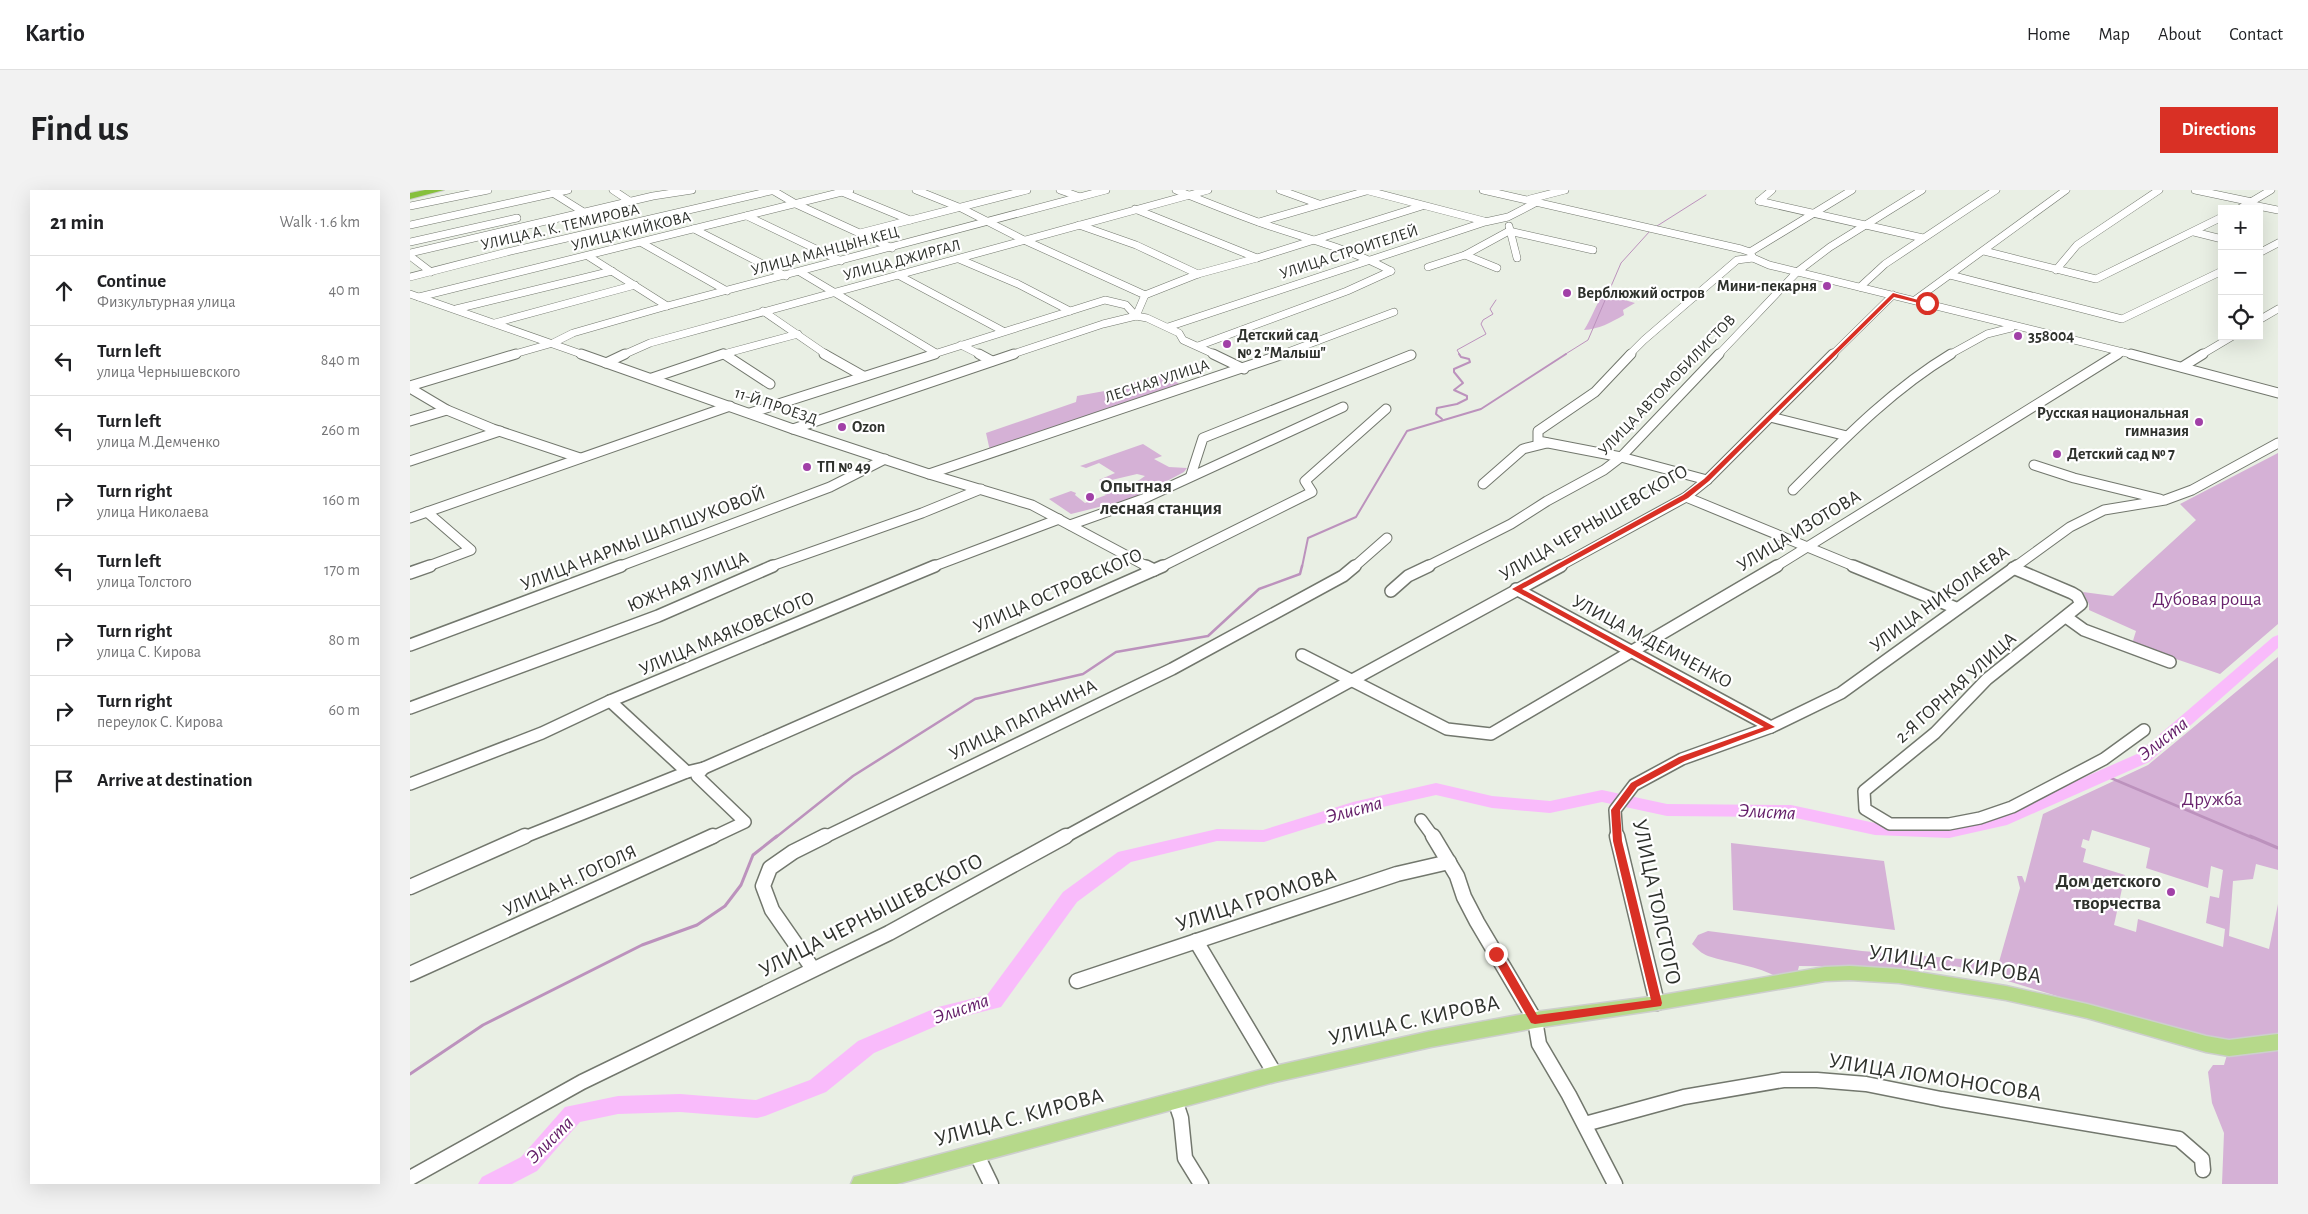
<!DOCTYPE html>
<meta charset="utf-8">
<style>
body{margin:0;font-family:"Alegreya Sans",sans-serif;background:#f2f2f2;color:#202124}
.controls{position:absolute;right:15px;top:15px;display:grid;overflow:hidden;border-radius:0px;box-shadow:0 5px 20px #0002}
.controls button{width:45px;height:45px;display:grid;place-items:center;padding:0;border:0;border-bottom:1px solid #e0e0e0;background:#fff;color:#202124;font:25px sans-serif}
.stop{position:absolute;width:15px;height:15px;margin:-11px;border:4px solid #d93025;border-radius:50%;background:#fff}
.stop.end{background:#d93025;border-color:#fff;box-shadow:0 1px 5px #0008}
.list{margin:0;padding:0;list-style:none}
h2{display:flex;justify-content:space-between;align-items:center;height:65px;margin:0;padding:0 20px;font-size:21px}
h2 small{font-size:16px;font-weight:400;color:#757577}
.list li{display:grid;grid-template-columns:32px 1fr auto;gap:15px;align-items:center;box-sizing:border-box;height:70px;padding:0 20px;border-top:1px solid #e0e0e0}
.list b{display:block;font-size:19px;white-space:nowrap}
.list p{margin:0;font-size:16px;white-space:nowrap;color:#757577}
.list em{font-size:16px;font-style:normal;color:#757577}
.icon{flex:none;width:28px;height:28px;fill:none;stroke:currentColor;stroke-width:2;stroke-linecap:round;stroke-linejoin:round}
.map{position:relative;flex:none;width:1868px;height:994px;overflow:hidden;border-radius:0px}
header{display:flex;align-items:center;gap:30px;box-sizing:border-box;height:70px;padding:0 25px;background:#fff;border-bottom:1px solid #e0e0e0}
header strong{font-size:24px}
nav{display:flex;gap:28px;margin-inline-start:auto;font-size:18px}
.intro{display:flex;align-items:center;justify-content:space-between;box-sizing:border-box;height:120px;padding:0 30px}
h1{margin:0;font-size:35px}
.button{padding:12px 22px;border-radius:0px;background:#d93025;color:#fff;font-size:18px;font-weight:700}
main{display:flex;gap:30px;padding:0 30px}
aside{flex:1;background:#fff;border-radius:0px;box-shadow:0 5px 20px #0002}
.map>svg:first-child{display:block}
.green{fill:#d5b1d6;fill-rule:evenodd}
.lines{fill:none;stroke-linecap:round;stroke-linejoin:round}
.stream-far3{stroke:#bc92bd;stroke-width:1}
.stream-far2{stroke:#bc92bd;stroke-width:2}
.stream-far1{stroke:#bc92bd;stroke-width:2.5}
.stream{stroke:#bc92bd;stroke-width:3}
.river{fill:#f9bbfb;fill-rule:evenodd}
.minor-far3-casing{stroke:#72776d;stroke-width:8}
.minor-far2-casing{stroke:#72776d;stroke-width:11}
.minor-far1-casing{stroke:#72776d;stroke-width:14}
.minor-casing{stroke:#72776d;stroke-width:17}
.major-casing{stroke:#cdcecd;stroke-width:3}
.highway-casing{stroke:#cdcecd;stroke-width:2}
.minor-far3{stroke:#fff;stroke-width:7}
.minor-far2{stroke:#fff;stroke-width:9}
.minor-far1{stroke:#fff;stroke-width:11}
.minor{stroke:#fff;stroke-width:14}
.major{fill:#b6d98a;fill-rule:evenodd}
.highway{fill:#86c03c;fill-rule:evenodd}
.route{fill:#d93025}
.poi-dot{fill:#a140a7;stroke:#fff;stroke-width:2}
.labels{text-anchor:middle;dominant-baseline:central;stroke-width:4.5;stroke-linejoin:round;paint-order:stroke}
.far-street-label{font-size:16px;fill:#2f322d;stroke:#fff}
.far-poi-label{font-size:16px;font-weight:bold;fill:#2f322d;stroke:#fff;text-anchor:start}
.poi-label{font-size:19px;font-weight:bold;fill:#2f322d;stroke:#fff;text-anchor:start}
.street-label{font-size:19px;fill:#2f322d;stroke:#fff}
.park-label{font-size:19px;fill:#69236d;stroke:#fff}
.water-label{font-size:20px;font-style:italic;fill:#631d68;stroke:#fff}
.near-street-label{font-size:22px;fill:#2f322d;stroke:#fff}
</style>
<header>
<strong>Kartio</strong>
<nav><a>Home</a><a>Map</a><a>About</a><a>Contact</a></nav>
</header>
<div class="intro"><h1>Find us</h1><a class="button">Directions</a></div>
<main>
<aside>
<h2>21 min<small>Walk · 1.6 km</small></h2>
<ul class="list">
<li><svg class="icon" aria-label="ahead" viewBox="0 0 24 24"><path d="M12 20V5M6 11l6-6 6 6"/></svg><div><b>Continue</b><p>Физкультурная улица</p></div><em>40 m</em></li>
<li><svg class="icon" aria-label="left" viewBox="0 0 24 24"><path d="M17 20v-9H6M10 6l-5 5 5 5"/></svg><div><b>Turn left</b><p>улица Чернышевского</p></div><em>840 m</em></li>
<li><svg class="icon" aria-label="left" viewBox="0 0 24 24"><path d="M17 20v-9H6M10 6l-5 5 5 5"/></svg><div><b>Turn left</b><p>улица М.Демченко</p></div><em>260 m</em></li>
<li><svg class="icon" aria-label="right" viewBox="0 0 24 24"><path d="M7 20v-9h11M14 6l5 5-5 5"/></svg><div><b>Turn right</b><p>улица Николаева</p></div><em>160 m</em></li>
<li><svg class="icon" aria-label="left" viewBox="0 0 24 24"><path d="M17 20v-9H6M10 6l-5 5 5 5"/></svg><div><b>Turn left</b><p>улица Толстого</p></div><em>170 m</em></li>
<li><svg class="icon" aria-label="right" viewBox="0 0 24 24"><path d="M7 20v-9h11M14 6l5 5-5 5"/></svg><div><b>Turn right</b><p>улица С. Кирова</p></div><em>80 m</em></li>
<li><svg class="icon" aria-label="right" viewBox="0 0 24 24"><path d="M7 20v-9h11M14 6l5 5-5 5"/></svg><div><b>Turn right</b><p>переулок С. Кирова</p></div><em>60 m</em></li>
<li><svg class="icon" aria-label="arrive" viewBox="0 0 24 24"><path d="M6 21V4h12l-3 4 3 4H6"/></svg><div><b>Arrive at destination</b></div></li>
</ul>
</aside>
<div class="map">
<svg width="1868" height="994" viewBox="0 0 1868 994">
<rect width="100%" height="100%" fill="#e9efe4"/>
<g class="green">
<path d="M1194 104 1225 113 1213 120 1214 125C1200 133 1189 139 1174 140 1182 128 1185 115 1194 104Z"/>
<polygon points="753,183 771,195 580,261 576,243 666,212 667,206 700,200"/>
<path d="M733 254 752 266 744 269 759 277 777 278 774 282 725 308 661 324 639 309 661 301 666 303 665 305 675 313 696 305 691 301C707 299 722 296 735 286L727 284 693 292 689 290 705 283 689 273 676 278 670 276Z"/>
<polygon points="1868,263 1868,434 1810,484 1722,454 1726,441 1679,420 1679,414 1673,402 1703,406 1786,330 1770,314"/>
<path d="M1868 467V680L1846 674 1843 689 1823 691 1819 746 1859 759 1868 714V994H1812L1814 943 1802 913 1798 882 1803 875H1814L1819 858 1591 789 1592 782 1570 785 1565 780 1544 776 1532 781 1472 777 1389 776 1387 784 1369 788C1347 775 1322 774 1298 766 1292 764 1286 758 1282 754L1288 745 1298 741 1452 761 1589 772 1610 698 1607 686H1612L1615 693 1633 624 1738 575ZM1682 640 1740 658 1736 678 1798 698 1801 676 1813 680 1809 708 1800 706 1796 733 1815 739 1813 757 1728 729 1726 742 1704 735 1715 685 1673 672 1676 659 1671 657 1673 649 1679 651Z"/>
<polygon points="1321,653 1474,671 1485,740 1323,720"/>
</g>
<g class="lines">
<g class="stream-far3">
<polyline points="1247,36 1296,5"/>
<polyline points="1050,165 1047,160 1076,144 1071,134 1073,130 1083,124 1080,119 1086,110"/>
<polyline points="1154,165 1178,150 1211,73 1240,41"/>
</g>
<g class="stream-far2">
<polyline points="1032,229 1026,224 1027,218 1047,214 1057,209 1057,206 1044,200 1053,193 1044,182 1044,179 1060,172 1059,169 1051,167 1049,164"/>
<polyline points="892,377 898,348 946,327 997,241 1071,219 1156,164"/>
</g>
<g class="stream-far1">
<polyline points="1696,586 1843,648"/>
<polyline points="365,648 443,586 565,509 673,484 706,462 798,446 849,399 890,384 892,376"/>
</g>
<g class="stream">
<polyline points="1840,646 1868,658"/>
<polyline points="0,884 73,835 232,755 287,735 315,716 331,695 343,665 367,646"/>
</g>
<polygon class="river" points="1868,445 1868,458 1739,572 1597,635 1539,648 1465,645 1381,627 1257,626 1192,612 1140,623 1082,618 1026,605 946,623 854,652 807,651 721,672 667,712 591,817 540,830 464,863 416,902 355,926 347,928 270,922 208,924 170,932 127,981 102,994 68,994 72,987 111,967 155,917 208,906 270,904 346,910 400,890 448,851 528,817 577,805 653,702 708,662 807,639 853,640 943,612 1026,593 1082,606 1140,611 1192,600 1257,614 1381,615 1465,633 1539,636 1586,626 1727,564 1863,447"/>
<g class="minor-far3-casing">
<g id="minor-far3">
<polyline points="203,0 221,12"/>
<polyline points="362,0 386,14 482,58"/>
<polyline points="506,0 551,18 614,50 735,105 726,126"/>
<polyline points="650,0 670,7"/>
<path d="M766 0C793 11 821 22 848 32 893 48 939 58 981 81"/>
<polyline points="870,0 909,14"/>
<polyline points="955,0 1074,31"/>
<polyline points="1073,0 1331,59 1340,62 1343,68 1359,75 1725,165"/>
<polyline points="1785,0 1842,12"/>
<polyline points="432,2 500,30"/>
<polyline points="143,3 175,23"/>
<polyline points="1120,9 1155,0"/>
<polyline points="1349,11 1513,48"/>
<polyline points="1349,11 1362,0"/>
<polyline points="1838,14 1868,20"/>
<polyline points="0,16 78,0"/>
<polyline points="725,19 847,68"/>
<polyline points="1829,19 1861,0"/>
<polyline points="337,26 431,71"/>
<polyline points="849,32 960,0"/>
<polyline points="0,35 158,0"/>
<polyline points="669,35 726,55 788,84"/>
<polyline points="1099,36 1107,68"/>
<polyline points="284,39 376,86"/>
<polyline points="1784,42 1812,49"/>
<polyline points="450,43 617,0"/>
<polyline points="0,52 107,28"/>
<polyline points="232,53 317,101"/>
<polyline points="1574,61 1686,89 1812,27"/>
<polyline points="1340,62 1442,0"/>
<polyline points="0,63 243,6 282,0"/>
<polyline points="1849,63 1868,53"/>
<polyline points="1055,65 1087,78"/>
<polyline points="0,66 21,82"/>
<polyline points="178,66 257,116"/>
<polyline points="549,69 608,94 660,121"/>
<polyline points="1018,77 1055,65 1099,41 1183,60"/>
<polyline points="1646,80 1667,55 1749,0"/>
<polyline points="390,82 526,163"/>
<polyline points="488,85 593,141"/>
<polyline points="1540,85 1712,129 1812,81"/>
<polyline points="0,87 97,62 365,0"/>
<polyline points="1450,97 1475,74 1586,0"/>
<polyline points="0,104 174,165"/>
<polyline points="1246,104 1284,107"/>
<polyline points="735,105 788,84 847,68 1012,16"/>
<polyline points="9,107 440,0"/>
<polyline points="1505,110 1656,0"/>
<polyline points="46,119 202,81"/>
<polyline points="353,121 417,165"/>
<polyline points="1849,130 1868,119"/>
<polyline points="85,133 225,95"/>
<polyline points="758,137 1075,32 1098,27 1127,12"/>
<polyline points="551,155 571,165"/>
<polyline points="788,156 937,101 981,81"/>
<polyline points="314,164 316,165"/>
<polyline points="101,165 143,153 163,143 257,116 696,0"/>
<polyline points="213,165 240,153 798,0"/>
<polyline points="310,165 388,144"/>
<polyline points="521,165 695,110 716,115 726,126 737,128 769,143 773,150 806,165"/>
<polyline points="600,165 693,134 726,126"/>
<polyline points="870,165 984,122"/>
<polyline points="1219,165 1234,150 1327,70 1343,68"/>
<polyline points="1308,165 1387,82 1420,57 1512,0"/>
<polyline points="1422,165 1483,105"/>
<polyline points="1539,165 1577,144 1601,138"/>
<polyline points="1706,165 1712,162"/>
<polyline points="1791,165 1823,146"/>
</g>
</g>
<g class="minor-far2-casing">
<g id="minor-far2">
<polyline points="171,164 383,239 519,284 622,315 738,377"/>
<polyline points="314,164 360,194"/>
<polyline points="414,164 453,186"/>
<polyline points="569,164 582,171"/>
<polyline points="803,164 834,179"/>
<polyline points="1221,164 1185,202 1128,241 1128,251 1211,267 1297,290"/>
<polyline points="1721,164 1868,203"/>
<polyline points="196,173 215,164"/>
<polyline points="1772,177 1793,164"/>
<polyline points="242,188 313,164"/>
<polyline points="0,196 106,164"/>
<polyline points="0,198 37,220 83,239 170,268"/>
<polyline points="340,223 525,164"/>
<polyline points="1360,227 1437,246"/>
<polyline points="0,231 37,220"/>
<polyline points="383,239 604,164"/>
<polyline points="0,271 90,241"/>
<polyline points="1624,275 1664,288 1750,309"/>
<polyline points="519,284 873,164"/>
<polyline points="781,285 793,248 1001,165"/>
<polyline points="1073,294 1113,259 1137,253"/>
<path d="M1383 300C1432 251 1481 200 1541 164"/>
<polyline points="1276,307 1446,377"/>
<polyline points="0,328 320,216"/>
<polyline points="660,335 733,309 933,217"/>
<polyline points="16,377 61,360 17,322"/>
<polyline points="208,377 420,297 475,269"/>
<polyline points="359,377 512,323 571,299"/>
<polyline points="522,377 649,329"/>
<polyline points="751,377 902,302 895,291 976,219"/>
<polyline points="944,377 977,348"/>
<polyline points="1016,377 1101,334 1137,311 1194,280 1211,267 1309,164"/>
<polyline points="1148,377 1276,307 1297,290 1423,164"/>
<polyline points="1365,377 1708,164"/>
<polyline points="1605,377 1660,337 1694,320 1755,310 1782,300 1868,253"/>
</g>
</g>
<g class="minor-far1-casing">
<g id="minor-far1">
<polyline points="736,376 744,380"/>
<polyline points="1443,376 1546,418"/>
<polyline points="1603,378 1662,403 1667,406 1671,414 1577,489 1525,543 1454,601 1455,619 1480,634 1539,634 1570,628 1602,617 1694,569 1734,540"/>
<polyline points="0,383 20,376"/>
<polyline points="1106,399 1361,537"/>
<polyline points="981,401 998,386 1019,376"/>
<polyline points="1656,427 1674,440 1760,472"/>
<polyline points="0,455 211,376"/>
<polyline points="892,465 1037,539 1081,544 1367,376"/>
<polyline points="200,511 277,582"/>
<polyline points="0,518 248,426 363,376"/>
<polyline points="0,594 132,543 200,511 525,376"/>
<polyline points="1011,630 1024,648"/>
<polyline points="112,648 277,582 294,578"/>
<polyline points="301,648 335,632 287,586 294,578 753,376"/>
<polyline points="413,648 762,479 933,386 945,376"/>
<polyline points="653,648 1151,376"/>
<polyline points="1207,648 1205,620 1224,595 1272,569 1361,537 1431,503 1607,376"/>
</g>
</g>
<g class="minor-casing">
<g id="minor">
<polyline points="1023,646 1047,686 1054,707 1067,732 1125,830 1129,854 1159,905 1205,994"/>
<polyline points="1207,646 1247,813"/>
<polyline points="0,697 115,646"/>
<polyline points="786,751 865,884"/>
<polyline points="403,779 362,720 353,696 360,678 383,662 415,646"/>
<polyline points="0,784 303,646"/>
<polyline points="667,791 987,684 1039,672"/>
<polyline points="765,910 771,928 775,968 791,994"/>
<polyline points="1175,934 1274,907 1373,890 1407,890 1456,894 1531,909 1769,949 1792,969 1793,980"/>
<polyline points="566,963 581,994"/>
<polyline points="0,988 172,892 479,743 656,646"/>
</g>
</g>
<g class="major-casing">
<polygon id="major" points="1440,776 1489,779 1596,796 1677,814 1796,846 1819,850 1868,844 1868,860 1819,866 1796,862 1677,828 1596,810 1489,793 1440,790 1415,791 1247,820 1125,838 1021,857 865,892 487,994 441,994 444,987 452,985 865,876 1021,841 1125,822 1247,806 1415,777"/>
</g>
<g class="highway-casing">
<polygon id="highway" points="15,0 34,0 0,9 0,3"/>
</g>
<use href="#minor-far3" class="minor-far3"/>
<use href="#minor-far2" class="minor-far2"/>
<use href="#minor-far1" class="minor-far1"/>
<use href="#minor" class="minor"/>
<use href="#major" class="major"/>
<use href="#highway" class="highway"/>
</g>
<polygon class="route" points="1483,103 1519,113 1517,115 1484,107 1299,291 1278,308 1112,399 1365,537 1275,571 1227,597 1210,620 1212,651 1252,813 1251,816 1125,834 1121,833 1081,764 1083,761 1090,761 1127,825 1241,810 1203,651 1201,620 1221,593 1269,567 1354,537 1102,399 1273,305 1294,289"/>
<g class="poi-dot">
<circle cx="1417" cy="96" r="5"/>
<circle cx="1157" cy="103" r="5"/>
<circle cx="1608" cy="146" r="5"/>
<circle cx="817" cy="154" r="5"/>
<circle cx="1789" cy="232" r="5"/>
<circle cx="432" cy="237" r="5"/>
<circle cx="1647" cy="264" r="5"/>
<circle cx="397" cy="277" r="5"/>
<circle cx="680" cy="307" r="5"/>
<circle cx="1761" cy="702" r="5"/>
</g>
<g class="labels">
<g class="far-street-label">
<text transform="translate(150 37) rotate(-13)">УЛИЦА А. К. ТЕМИРОВА</text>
<text transform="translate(221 41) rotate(-14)">УЛИЦА КИЙКОВА</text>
<text transform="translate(415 61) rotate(-15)">УЛИЦА МАНЦЫН КЕЦ</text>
<text transform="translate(939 62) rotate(-18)">УЛИЦА СТРОИТЕЛЕЙ</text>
<text transform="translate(492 70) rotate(-15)">УЛИЦА ДЖИРГАЛ</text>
<text transform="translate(747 191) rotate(-18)">ЛЕСНАЯ УЛИЦА</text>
<text transform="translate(1257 195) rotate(-46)">УЛИЦА АВТОМОБИЛИСТОВ</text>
<text transform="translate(366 216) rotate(19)">11-Й ПРОЕЗД</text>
</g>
<g class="far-poi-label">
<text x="1407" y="96" text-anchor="end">Мини-пекарня</text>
<text x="1167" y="103">Верблюжий остров</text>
<text x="827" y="145">Детский сад<tspan x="827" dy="18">№ 2 "Малыш"</tspan></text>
<text x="1618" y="146">358004</text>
<text x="1779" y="223" text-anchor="end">Русская национальная<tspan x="1779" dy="18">гимназия</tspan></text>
<text x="442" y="237">Ozon</text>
<text x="1657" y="264">Детский сад № 7</text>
<text x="407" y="277">ТП № 49</text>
</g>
<g class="poi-label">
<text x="690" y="296">Опытная<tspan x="690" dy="22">лесная станция</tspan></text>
<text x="1751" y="691" text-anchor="end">Дом детского<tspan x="1751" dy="22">творчества</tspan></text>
</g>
<g class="street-label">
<text transform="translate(1184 333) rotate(-30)">УЛИЦА ЧЕРНЫШЕВСКОГО</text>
<text transform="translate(1389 341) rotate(-31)">УЛИЦА ИЗОТОВА</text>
<text transform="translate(233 349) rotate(-21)">УЛИЦА НАРМЫ ШАПШУКОВОЙ</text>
<text transform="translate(278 392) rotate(-23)">ЮЖНАЯ УЛИЦА</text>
<text transform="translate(648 401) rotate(-24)">УЛИЦА ОСТРОВСКОГО</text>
<text transform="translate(1530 409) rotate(-36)">УЛИЦА НИКОЛАЕВА</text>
<text transform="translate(317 444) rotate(-23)">УЛИЦА МАЯКОВСКОГО</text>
<text transform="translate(1242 452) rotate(28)">УЛИЦА М.ДЕМЧЕНКО</text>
<text transform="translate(1546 498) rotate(-42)">2-Я ГОРНАЯ УЛИЦА</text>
<text transform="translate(613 530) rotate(-26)">УЛИЦА ПАПАНИНА</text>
<text transform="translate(160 691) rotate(-25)">УЛИЦА Н. ГОГОЛЯ</text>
</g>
<g class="park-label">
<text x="1797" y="409">Дубовая роща</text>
<text x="1802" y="609">Дружба</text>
</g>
<g class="water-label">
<text transform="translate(1753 549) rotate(-38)">Элиста</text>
<text transform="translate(944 620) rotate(-15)">Элиста</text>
<text transform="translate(1357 622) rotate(3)">Элиста</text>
<text transform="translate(551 819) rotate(-19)">Элиста</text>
<text transform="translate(140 950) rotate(-45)">Элиста</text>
</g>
<g class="near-street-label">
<text transform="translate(846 709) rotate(-18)">УЛИЦА ГРОМОВА</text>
<text transform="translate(1247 712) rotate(78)">УЛИЦА ТОЛСТОГО</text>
<text transform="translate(461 725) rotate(-27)">УЛИЦА ЧЕРНЫШЕВСКОГО</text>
<text transform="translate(1545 774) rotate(8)">УЛИЦА С. КИРОВА</text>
<text transform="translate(1004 830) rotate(-12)">УЛИЦА С. КИРОВА</text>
<text transform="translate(1525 887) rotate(9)">УЛИЦА ЛОМОНОСОВА</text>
<text transform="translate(609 927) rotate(-15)">УЛИЦА С. КИРОВА</text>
</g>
</g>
</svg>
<div class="controls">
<button>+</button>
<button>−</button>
<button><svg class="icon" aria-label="locate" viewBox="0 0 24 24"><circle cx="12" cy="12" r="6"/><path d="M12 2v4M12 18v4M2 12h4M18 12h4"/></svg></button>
</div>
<div class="stop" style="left:1517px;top:113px"></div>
<div class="stop end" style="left:1086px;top:764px"></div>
</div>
</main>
